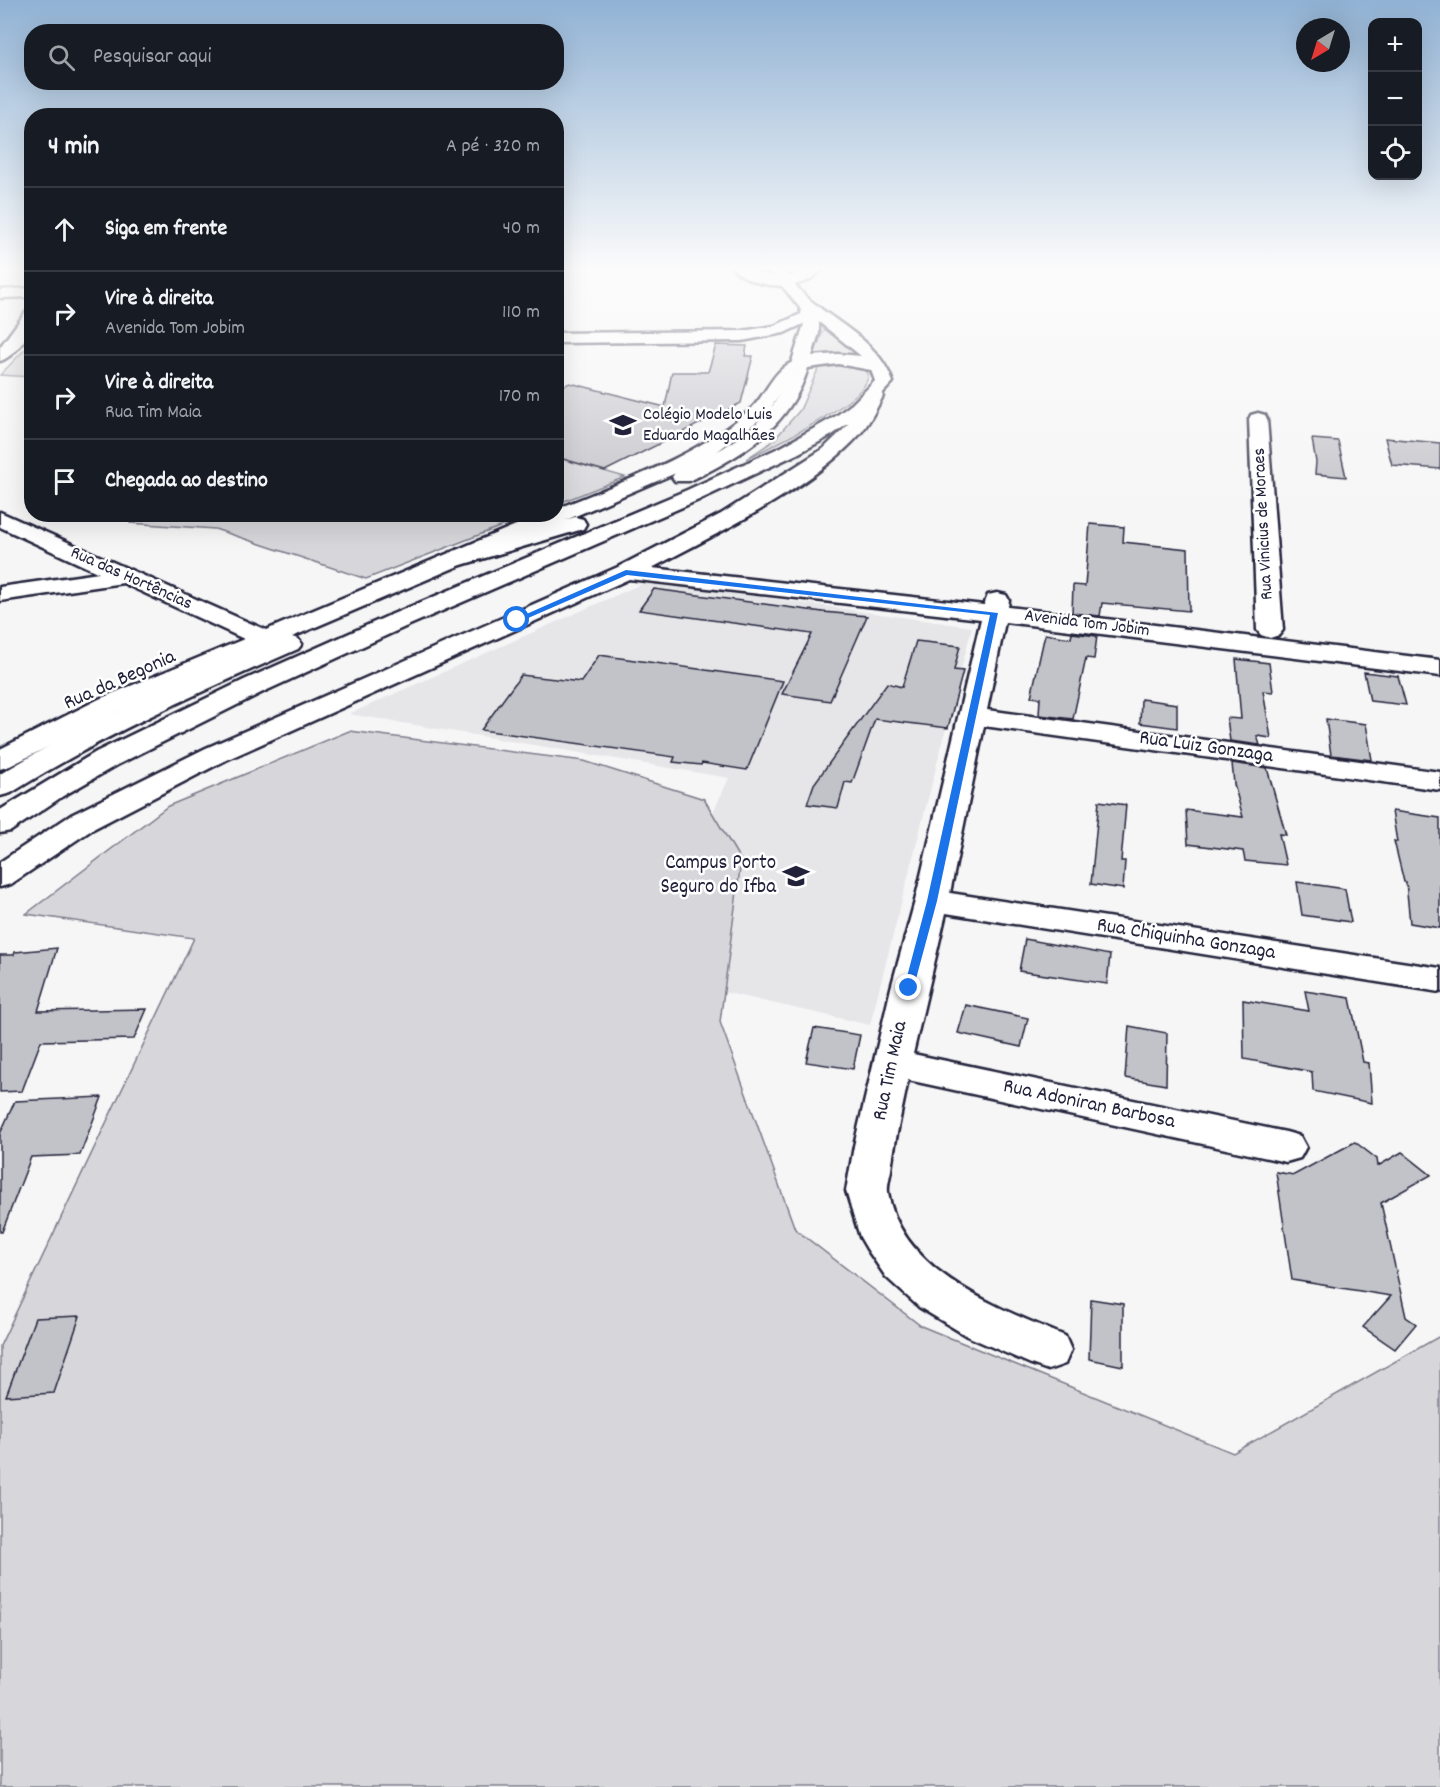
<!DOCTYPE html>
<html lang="pt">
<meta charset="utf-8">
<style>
body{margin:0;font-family:Dekko,sans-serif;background:#242831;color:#f1f3f6}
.controls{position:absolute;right:18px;top:18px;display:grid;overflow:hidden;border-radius:12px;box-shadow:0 6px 24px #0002}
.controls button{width:54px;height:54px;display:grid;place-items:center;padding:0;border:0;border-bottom:2px solid #363941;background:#171b24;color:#f1f3f6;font:30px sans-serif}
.compass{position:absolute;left:1296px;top:18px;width:54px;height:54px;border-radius:50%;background:#171b24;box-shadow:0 6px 24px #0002;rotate:218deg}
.stop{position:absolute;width:18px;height:18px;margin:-14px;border:4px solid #1a73e8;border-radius:50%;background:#fff}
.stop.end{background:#1a73e8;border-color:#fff;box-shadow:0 2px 6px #0008}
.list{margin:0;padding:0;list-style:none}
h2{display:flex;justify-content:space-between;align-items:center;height:78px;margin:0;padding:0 24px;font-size:26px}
h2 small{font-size:20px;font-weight:400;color:#9ea1a6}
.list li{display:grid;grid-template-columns:39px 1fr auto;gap:18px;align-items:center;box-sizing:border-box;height:84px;padding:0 24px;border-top:2px solid #363941}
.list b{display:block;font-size:22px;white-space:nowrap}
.list p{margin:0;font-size:20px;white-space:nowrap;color:#9ea1a6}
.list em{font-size:20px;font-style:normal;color:#9ea1a6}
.icon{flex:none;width:33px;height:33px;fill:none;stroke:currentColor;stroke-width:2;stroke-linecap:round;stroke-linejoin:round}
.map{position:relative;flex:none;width:1440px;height:1787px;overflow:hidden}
.search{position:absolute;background:#171b24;box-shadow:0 6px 24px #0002;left:24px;top:24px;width:540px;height:66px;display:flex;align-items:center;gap:15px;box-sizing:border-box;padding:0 21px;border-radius:24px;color:#9ea1a6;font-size:22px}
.panel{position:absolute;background:#171b24;box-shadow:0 6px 24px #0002;left:24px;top:108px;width:540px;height:414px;border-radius:24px}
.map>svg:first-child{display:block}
.built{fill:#e6e6e9}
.green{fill:#d7d7db;stroke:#7c7c8b;stroke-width:1.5}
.building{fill:#c2c2c9;stroke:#22223b;stroke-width:1.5}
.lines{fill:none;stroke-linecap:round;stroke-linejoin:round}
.minor-casing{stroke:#22223b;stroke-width:5}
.major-casing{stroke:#22223b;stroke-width:5}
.minor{fill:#fff;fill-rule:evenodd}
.major{fill:#fff;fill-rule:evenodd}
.route{fill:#1a73e8}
.labels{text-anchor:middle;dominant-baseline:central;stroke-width:5;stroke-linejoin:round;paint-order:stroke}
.far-poi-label{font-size:18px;fill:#22223b;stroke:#fff;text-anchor:start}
.far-street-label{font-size:18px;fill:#22223b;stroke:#fff}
.street-label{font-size:21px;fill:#22223b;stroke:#fff}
.poi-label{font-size:21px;fill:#22223b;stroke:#fff;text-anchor:end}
</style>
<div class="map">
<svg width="1440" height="1787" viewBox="0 0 1440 1787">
<rect width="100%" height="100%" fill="#f6f6f7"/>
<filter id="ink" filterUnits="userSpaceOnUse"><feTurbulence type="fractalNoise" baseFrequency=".0167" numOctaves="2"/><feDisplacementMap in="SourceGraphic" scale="12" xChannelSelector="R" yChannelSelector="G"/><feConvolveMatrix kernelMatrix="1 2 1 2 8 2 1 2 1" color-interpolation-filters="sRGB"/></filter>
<g filter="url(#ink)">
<polygon class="built" points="648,581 972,627 870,1025 638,973 729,778 349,714"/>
<g class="green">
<polygon points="825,327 857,355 833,353 813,356"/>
<polygon points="31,343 31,377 0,375"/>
<path d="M838 363 859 366 868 373C874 399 768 448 746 459L773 441 800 410 819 367Z"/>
<polygon points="556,457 565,460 625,477 557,504"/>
<polygon points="130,515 130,514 530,515 366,579 215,529 130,523"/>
<polygon points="349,731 584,761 704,799 741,861 720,1022 795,1229 921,1326 1233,1453 1440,1336 1440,1787 0,1787 0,1346 194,938 26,914 168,806"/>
</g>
<g class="building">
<polygon points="716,345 747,346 745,356 753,356 741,403 605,471 556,457 556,389 570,383 665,407 672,372 708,372"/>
<polygon points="1385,438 1440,443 1440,469 1392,465"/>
<polygon points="1312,439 1338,441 1346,477 1315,474 1316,462"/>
<polygon points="1090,524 1124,527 1123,542 1188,549 1189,611 1102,603 1100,616 1072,613 1073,585 1085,586"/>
<polygon points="654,589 823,612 867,616 830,701 782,694 812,634 639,610"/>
<polygon points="1072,633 1097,636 1094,659 1086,658 1073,719 1039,715 1040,698 1031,697 1045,634 1071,638"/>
<polygon points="916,641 960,646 954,670 963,671 948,728 875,719 852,783 845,782 838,808 807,804 814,784 887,683 902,687"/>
<polygon points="599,655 783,681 747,770 702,763 701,765 673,762 675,757 481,730 521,675 581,682"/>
<polygon points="1236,659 1269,663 1273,692 1263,691 1271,738 1257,736 1260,745 1230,741 1227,718 1241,719"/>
<polygon points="1364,672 1398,676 1406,705 1370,701"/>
<polygon points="1141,699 1177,704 1177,728 1140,723"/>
<polygon points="1326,719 1366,724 1372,760 1331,755"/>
<polygon points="1232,763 1267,768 1286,835 1279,834 1286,865 1245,861 1243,851 1188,844 1186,810 1243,817 1234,784"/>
<polygon points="1099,801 1126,805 1121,861 1125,861 1123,889 1091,884"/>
<polygon points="1392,811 1440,818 1440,928 1410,923 1406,882 1404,882 1394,841 1397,842"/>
<polygon points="1297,882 1345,889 1351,922 1302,915"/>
<polygon points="1025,939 1110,955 1107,984 1019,971"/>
<polygon points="57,948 38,1011 147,1009 134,1039 41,1041 22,1091 0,1092 0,955 14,955 15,952"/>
<polygon points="1305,991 1350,998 1363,1062 1369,1063 1372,1103 1313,1091 1312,1072 1244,1059 1243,1000 1309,1011"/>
<polygon points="966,1005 1028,1018 1021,1047 958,1033"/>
<polygon points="1129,1026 1167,1033 1166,1085 1125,1078"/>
<polygon points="814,1028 860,1035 853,1069 806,1062"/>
<polygon points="102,1097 80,1155 31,1157 2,1232 0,1232 0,1134 15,1101"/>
<polygon points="1355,1142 1377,1159 1378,1166 1402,1152 1431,1175 1381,1203 1406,1317 1416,1324 1395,1349 1363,1327 1391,1296 1292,1280 1276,1172 1294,1175"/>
<polygon points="1091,1299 1123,1304 1123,1366 1089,1359"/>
<polygon points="80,1316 54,1393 6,1396 35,1318"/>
</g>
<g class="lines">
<g class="minor-casing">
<g id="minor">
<path d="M731 266H747L759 273 776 276 794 275 807 269 806 266H820L821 270C802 294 750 289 731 266Z"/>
<polygon points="32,288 32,297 0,298 0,290"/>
<path d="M32 310C32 315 32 321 32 325 29 337 12 358 0 361V347L26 312Z"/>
<polygon points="810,310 816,312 818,315 816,318 784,333 742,341 556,343 556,333 742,331 774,326"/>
<path d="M799 360 805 361 808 365 787 383 767 414 715 453 683 470 119 711 10 766 0 769V749L99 699 244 639 123 583 0 601V587L99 573 0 527V512L266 630 542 514H556V509C624 481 697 457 752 408 768 392 774 366 799 360Z"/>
<path d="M874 391 880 392 883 396C876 409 869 424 859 435 809 490 718 533 652 568L984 605 988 595 997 593 1006 595 1009 600 1008 607 1440 660V676L1005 622 987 710 1440 772V790L984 726 950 893 1440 968V992L946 913 913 1054 1286 1132 1300 1136 1306 1147 1300 1158 1286 1162 908 1080C902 1110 895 1139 891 1170 890 1176 887 1185 888 1192 901 1273 999 1308 1065 1336L1071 1350 1065 1364 1048 1370 1031 1364 967 1336 919 1307 886 1277 867 1249 860 1237 846 1191 854 1146 891 988 915 901 981 619 629 579 226 760 93 829 11 884 0 887V862L71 815 206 748 618 567 721 514 823 449 846 427 868 392Z"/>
<polygon points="1258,413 1265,415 1267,419 1283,630 1279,635 1270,638 1261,635 1257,630 1249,419 1251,415"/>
</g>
</g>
<g class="major-casing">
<g id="major">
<path d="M766 266H781C791 280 801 294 815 304 844 328 880 344 893 382L865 412 832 435 797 454 701 499 405 627 263 692 117 765 63 796 11 831 0 833V810L96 752 244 680 388 616 687 490 783 446 836 416 852 404 875 381 871 370 838 364 808 368C790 427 742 456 689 481H675L672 477 675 473 723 448 752 428 774 404 785 383 804 324 800 308ZM819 322 861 356 838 354 812 356 819 333Z"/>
<polygon points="575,517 583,519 586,524 583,529 458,566 450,564 447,559 450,554"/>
<path d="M289 636 298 639 302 644 298 649C199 692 102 736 11 793L0 796V774L59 740 132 704Z"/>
</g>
</g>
<use href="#minor" class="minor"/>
<use href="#major" class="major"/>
</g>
</g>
<linearGradient id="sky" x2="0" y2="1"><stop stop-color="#91b2d4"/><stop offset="0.52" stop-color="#fbfbfb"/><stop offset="1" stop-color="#fbfbfb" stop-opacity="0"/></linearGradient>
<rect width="1440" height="516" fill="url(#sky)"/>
<polygon class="route" points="626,570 998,613 937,901 913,990 909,991 904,988 927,901 990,615 627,575 519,622 513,620"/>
<defs>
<g id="school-bare" transform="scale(2.07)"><path d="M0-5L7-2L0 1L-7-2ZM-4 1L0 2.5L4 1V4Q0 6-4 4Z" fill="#22223b" stroke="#fff" stroke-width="2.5" paint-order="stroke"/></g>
</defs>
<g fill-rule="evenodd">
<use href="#school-bare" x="623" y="425"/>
<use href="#school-bare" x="796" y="876"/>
</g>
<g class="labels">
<g class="far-poi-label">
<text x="643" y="415">Colégio Modelo Luis<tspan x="643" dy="21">Eduardo Magalhães</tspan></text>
</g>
<g class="far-street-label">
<text transform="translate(1264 524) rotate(-93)">Rua Vinicius de Moraes</text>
<text transform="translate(131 579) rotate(24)">Rua das Hortências</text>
<text transform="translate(1087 624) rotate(7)">Avenida Tom Jobim</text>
</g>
<g class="street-label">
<text transform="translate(120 681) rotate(-24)">Rua da Begonia</text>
<text transform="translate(1206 748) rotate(8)">Rua Luiz Gonzaga</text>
<text transform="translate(1186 940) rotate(9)">Rua Chiquinha Gonzaga</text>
<text transform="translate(891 1071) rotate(-78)">Rua Tim Maia</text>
<text transform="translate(1089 1105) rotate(12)">Rua Adoniran Barbosa</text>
</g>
<g class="poi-label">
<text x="776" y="864">Campus Porto<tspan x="776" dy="24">Seguro do Ifba</tspan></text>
</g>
</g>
</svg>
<div class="controls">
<button>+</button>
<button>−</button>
<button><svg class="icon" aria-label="locate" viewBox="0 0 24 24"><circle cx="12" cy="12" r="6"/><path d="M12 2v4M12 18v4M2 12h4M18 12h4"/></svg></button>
</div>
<svg class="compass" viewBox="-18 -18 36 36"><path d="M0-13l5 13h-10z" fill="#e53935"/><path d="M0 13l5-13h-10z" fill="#9ea1a6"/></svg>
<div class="stop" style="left:517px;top:620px"></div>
<div class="stop end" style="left:909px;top:988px"></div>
<div class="search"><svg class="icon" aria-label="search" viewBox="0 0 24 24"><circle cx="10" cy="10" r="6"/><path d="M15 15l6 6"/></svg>Pesquisar aqui</div>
<section class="panel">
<h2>4 min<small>A pé · 320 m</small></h2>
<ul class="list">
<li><svg class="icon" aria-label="ahead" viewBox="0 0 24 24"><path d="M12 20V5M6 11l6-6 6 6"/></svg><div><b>Siga em frente</b></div><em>40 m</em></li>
<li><svg class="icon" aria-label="right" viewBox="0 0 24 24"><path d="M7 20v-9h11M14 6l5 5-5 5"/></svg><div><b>Vire à direita</b><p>Avenida Tom Jobim</p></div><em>110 m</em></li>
<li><svg class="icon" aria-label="right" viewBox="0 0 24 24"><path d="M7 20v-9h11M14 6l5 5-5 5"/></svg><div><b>Vire à direita</b><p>Rua Tim Maia</p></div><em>170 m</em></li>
<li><svg class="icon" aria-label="arrive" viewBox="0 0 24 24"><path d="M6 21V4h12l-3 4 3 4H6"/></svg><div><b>Chegada ao destino</b></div></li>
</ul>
</section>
</div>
